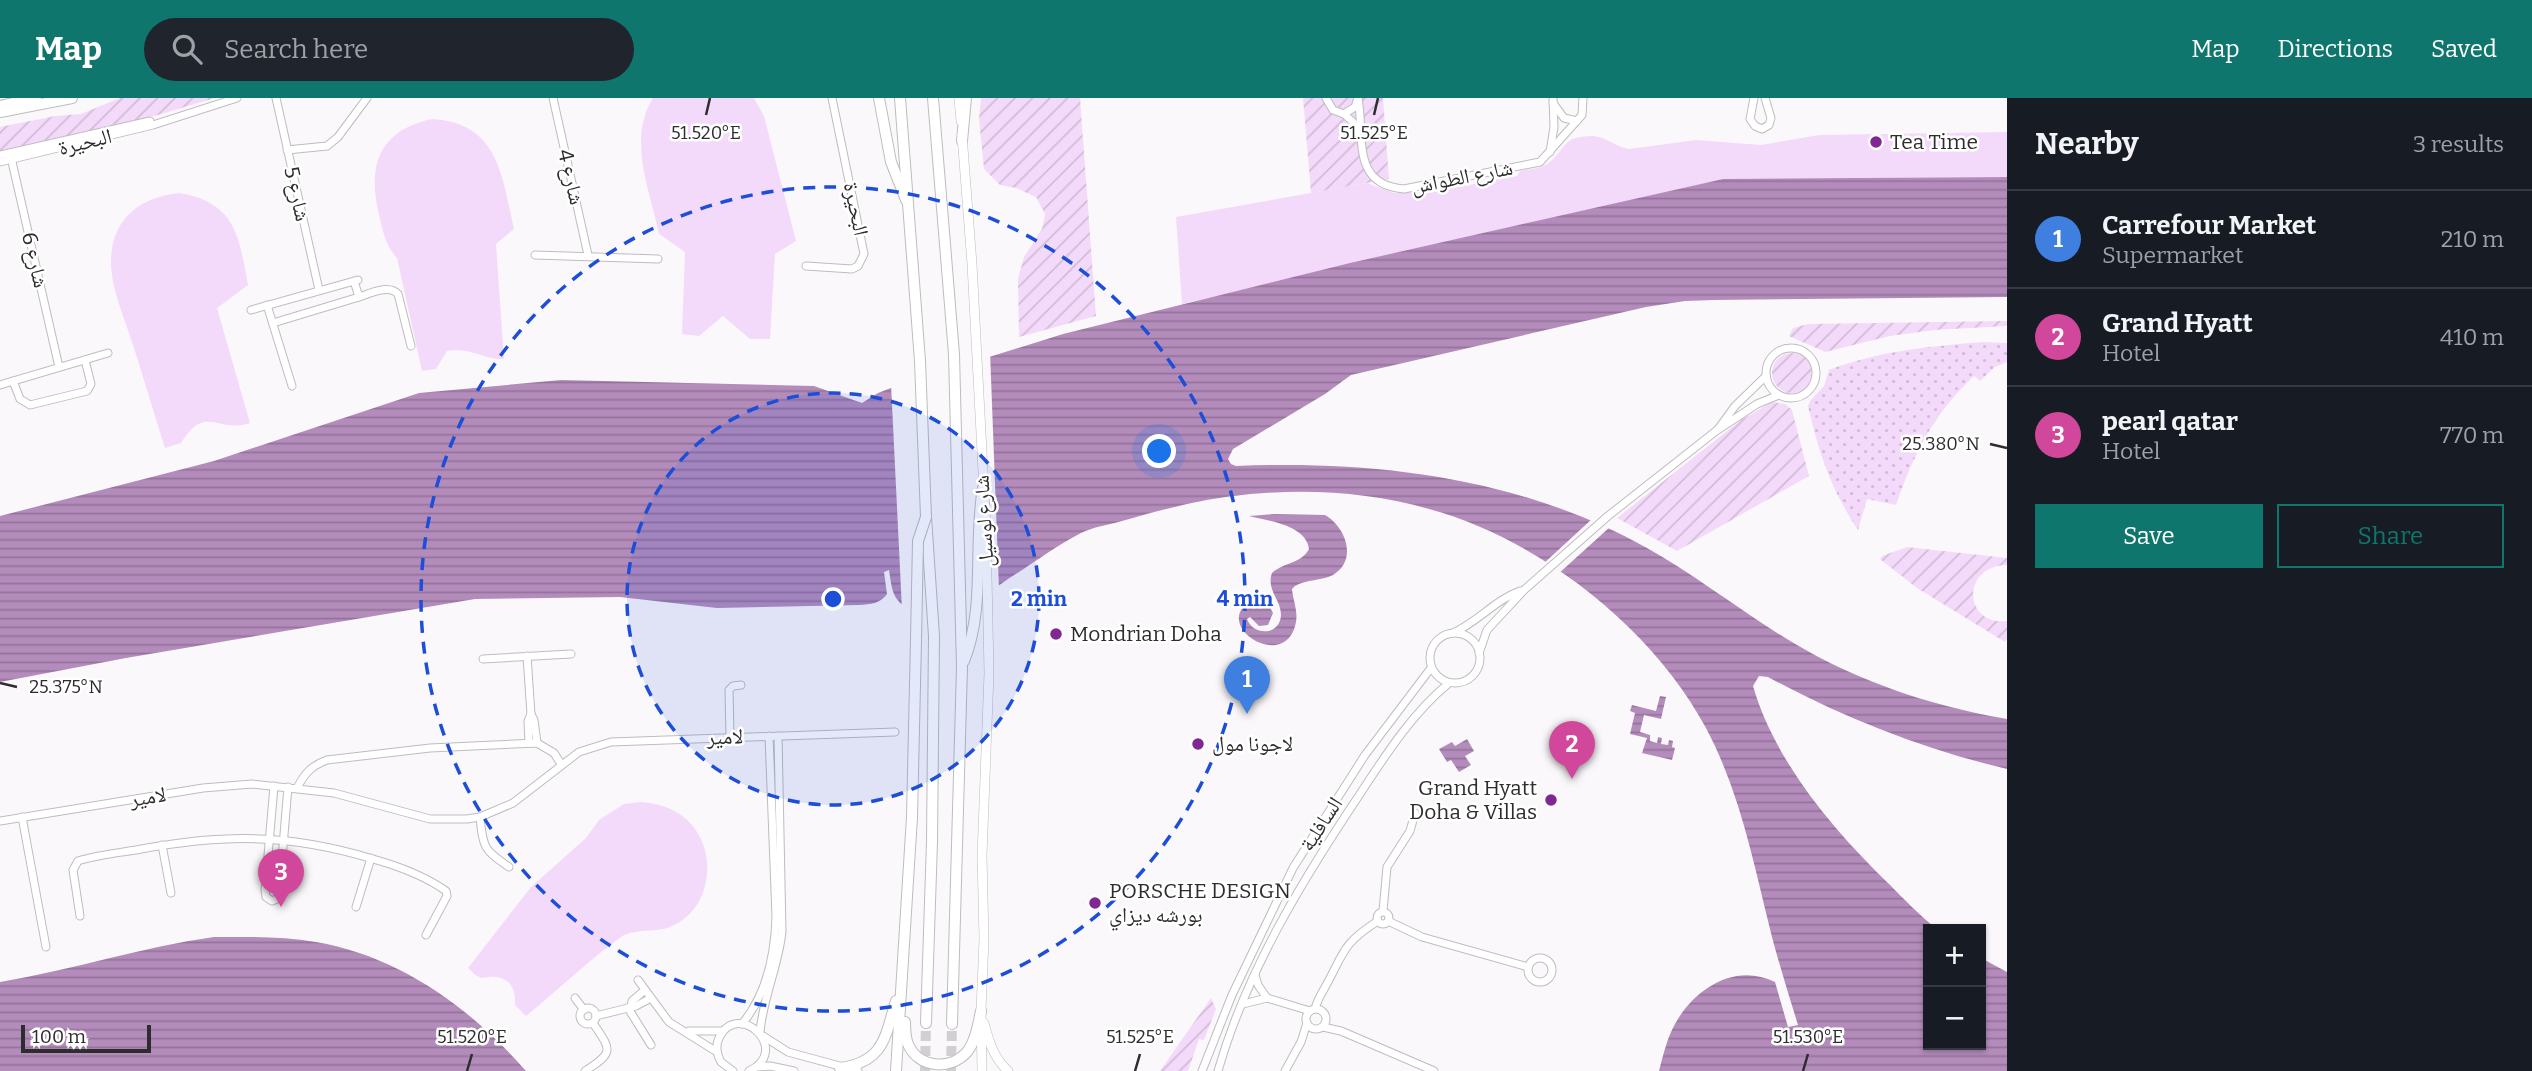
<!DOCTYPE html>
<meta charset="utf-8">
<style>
body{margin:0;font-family:Bitter,"Noto Naskh Arabic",serif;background:#20242c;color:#f1f3f6}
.controls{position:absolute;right:21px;bottom:21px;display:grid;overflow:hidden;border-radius:0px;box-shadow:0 2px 5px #0004}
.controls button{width:63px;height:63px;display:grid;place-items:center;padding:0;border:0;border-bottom:2px solid #363941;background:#171b24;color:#f1f3f6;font:35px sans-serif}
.scale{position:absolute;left:21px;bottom:18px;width:130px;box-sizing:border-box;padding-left:7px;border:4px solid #2e2d2e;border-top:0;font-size:19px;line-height:24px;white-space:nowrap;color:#2e2d2e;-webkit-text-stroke:5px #fff;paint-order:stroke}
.you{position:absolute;left:1160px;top:354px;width:24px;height:24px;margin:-18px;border:5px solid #fff;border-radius:50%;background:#1a73e8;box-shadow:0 0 0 10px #1a73e833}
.badge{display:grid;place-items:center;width:46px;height:46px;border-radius:50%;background:#0f766e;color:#fff;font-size:23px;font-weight:700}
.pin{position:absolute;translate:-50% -58px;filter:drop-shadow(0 2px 4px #0008)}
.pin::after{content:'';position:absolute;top:37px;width:24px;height:21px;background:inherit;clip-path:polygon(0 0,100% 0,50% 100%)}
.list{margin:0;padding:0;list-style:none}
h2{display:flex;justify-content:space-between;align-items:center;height:91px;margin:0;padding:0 28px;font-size:30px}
h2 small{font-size:23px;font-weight:400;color:#9ea1a6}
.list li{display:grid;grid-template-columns:46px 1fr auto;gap:21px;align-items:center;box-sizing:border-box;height:98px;padding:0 28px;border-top:2px solid #363941}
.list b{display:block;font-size:26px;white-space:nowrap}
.list p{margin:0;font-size:23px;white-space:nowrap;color:#9ea1a6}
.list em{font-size:23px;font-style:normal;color:#9ea1a6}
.actions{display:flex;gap:14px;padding:21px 28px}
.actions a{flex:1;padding:16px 0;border:2px solid #0f766e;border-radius:0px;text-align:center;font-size:24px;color:#0f766e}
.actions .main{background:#0f766e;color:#fff}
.icon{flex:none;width:38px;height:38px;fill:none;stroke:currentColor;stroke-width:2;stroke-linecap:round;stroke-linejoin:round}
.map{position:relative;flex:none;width:2007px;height:973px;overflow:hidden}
header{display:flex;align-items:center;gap:42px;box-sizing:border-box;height:98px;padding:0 35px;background:#0f766e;color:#fff}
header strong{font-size:33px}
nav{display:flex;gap:38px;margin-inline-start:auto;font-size:24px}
.search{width:490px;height:63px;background:#20242c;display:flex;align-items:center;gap:18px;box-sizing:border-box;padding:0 24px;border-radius:38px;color:#9ea1a6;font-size:26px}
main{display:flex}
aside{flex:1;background:#171b24}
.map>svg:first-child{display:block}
.grass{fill:url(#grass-dots)}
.park{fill:#f4dafa}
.garden{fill:url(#garden-furrows)}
.water{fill:url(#water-rules)}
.pier{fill:#fbf8fb}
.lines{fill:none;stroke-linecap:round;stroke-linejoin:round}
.trunk-tunnel{stroke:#d2cfd2;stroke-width:10;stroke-dasharray:10 5;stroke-linecap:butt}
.minor-casing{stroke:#bebcbf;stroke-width:9}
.tertiary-casing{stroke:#bebcbf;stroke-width:10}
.primary-casing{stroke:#bebcbf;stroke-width:12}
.trunk-casing{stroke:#bebcbf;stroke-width:12}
.minor{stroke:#fff;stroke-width:7}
.tertiary{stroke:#fff;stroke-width:9}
.primary{stroke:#fff;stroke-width:10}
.trunk{stroke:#fff;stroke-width:10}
.trunk-bridge-casing{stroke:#bebcbf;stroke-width:12;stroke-linecap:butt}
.trunk-bridge{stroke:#fff;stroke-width:10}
.ticks{fill:none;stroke:#2e2d2e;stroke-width:2.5}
.ring{fill:none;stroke:#1d4ed8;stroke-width:3.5;stroke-dasharray:12 9}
.poi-dot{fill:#812793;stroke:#fff;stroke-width:2.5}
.labels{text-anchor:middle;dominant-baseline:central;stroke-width:5;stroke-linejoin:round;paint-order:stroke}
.street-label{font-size:21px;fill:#2e2d2e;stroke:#fff}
.poi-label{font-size:21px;fill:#2e2d2e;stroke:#fff;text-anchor:start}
.ticks-label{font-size:18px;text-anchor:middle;fill:#2e2d2e;stroke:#fff;stroke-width:5;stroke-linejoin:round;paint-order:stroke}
.centre{fill:#1d4ed8;stroke:#fff;stroke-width:3.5}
.ring-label{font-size:21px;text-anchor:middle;font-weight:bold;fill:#1d4ed8;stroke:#fff;stroke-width:5;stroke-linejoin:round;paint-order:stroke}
</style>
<header>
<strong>Map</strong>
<div class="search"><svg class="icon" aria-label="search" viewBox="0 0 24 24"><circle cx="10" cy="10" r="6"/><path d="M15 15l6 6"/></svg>Search here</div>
<nav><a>Map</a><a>Directions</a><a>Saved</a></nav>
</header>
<main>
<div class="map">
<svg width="2007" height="973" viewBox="0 0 2007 973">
<defs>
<pattern id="grass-dots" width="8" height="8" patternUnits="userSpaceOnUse" patternTransform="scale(1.75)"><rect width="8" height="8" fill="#f4dafa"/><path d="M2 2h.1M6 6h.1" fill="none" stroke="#d2bbd7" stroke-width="1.8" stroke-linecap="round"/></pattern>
<pattern id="garden-furrows" width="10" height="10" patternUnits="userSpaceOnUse" patternTransform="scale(1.75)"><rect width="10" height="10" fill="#f4dafa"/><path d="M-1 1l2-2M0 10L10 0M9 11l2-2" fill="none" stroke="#d2bbd7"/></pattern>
<pattern id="water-rules" width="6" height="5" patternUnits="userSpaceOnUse" patternTransform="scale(1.75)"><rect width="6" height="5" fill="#b48cbc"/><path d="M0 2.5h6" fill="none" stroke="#937399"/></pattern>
</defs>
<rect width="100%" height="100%" fill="#fbf8fb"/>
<path class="grass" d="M1983 244 2007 245V264L1995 269 1980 283 1974 278C1932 318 1915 354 1896 407L1867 401 1858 432C1831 391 1819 356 1808 308L1810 303 1824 288 1829 272C1878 253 1932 248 1983 244Z"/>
<g class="park">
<path d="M653 0H754L764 18 796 143 775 156 770 241H750L723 218 699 238 682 236 685 154 659 136C650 93 627 41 653 0Z"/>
<path d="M432 21C499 25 502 78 514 131L496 146 504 261C484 262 469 248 447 253L436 271 422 273 397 160C386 148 384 137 380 121 367 71 376 33 432 21Z"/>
<path d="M2007 34V79L1723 81 1182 206 1176 119 1367 85 1394 95 1416 93 1419 96 1517 78 1520 73C1528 71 1539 71 1547 66 1567 52 1560 38 1592 38 1605 38 1616 49 1629 51L1696 42 1761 47 1819 37Z"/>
<path d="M179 95C236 104 239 139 248 187L217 210 250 325C216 336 206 305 181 345L165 350C154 316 144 281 133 247 125 221 111 191 111 164 111 121 140 99 179 95Z"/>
<path d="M641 704C667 706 689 716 701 741 716 773 704 818 667 830 653 834 633 831 621 839 588 863 558 892 526 918L515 907C516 892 511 880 494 879 490 878 486 880 482 880 477 879 472 874 468 870L531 789 586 740 599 722 624 706Z"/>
</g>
<g class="garden">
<polygon points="120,0 215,0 158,17 0,53 0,29 55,18 81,16"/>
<polygon points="981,0 1080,0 1096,218 1019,239 1018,181 1024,159 1042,131 1045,116 1036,99 1016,90 1000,87 984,71 979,21"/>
<polygon points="1303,0 1383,0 1389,81 1311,95"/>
<polygon points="2007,223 2007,228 1934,232 1890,238 1825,254 1789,238 1793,230 1808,226"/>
<circle cx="1792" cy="275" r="20"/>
<polygon points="1772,304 1785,306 1792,312 1809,378 1677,453 1617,420 1741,322"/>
<path d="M1907 449 2007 460V467C1960 468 1964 528 2007 523V541L2005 544 1917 490 1880 461 1882 458Z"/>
<polygon points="1211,900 1216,911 1204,942 1199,941 1188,973 1160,973"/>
</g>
<g class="water">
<path d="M2007 79V199L1714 202 1685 203 1646 209 1351 277 1325 296 1233 351 1228 361 1231 366 1236 368C1377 362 1522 380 1647 450 1690 474 1729 504 1771 531 1842 578 1924 607 2007 621V671C1922 651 1844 620 1768 579L1759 578 1753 588C1775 664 1834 733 1890 787 1905 802 1920 818 1937 831H1928V947H1981V860L2007 874V973H1659C1663 958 1667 940 1675 926 1694 891 1735 864 1775 884L1788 929 1798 927C1789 898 1780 869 1772 839 1754 768 1741 696 1706 630 1652 529 1539 441 1429 411 1351 389 1266 389 1187 406 1165 411 1143 417 1122 423 1108 427 1093 429 1081 435 1056 448 1032 466 1008 481 999 487 988 496 977 500 956 506 932 508 911 512 892 503 892 491 889 472L884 474 887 496C880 506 871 506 859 507L717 510 620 499 475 501 126 560 0 584V418L214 363 419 295 561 282 814 288 862 305 878 295 896 288 1063 236 1350 165 1723 81Z"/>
<path d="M1274 416 1325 417C1346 429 1358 462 1333 477 1321 483 1307 481 1295 488L1292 491C1293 502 1298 513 1296 524 1286 578 1205 524 1255 501L1267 504 1273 515 1268 527 1259 528 1250 519 1247 521C1253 538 1280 538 1281 517 1281 501 1266 492 1272 475 1284 464 1301 466 1309 451 1306 427 1268 423 1249 418Z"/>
<polygon points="1660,598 1666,599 1661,621 1644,617 1640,634 1650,637 1650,643 1657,645 1658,639 1662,640 1661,646 1668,647 1669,642 1673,643 1672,649 1675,650 1672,662 1642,655 1647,640 1630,636 1635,615 1630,613 1632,607 1656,613"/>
<polygon points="1467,641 1474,653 1465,658 1471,667 1459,674 1451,662 1447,664 1439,651 1452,644 1455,648"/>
<path d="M214 839C248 839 282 838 316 844 399 858 471 910 526 973H0V884C72 872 142 849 214 839Z"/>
</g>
<g class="pier">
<polygon points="990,253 999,491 980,503 923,517 910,515 902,512 891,286"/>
<polygon points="1592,421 1611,428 1557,477 1542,467"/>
</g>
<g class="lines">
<g class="trunk-tunnel">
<polyline points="925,973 926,925"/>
<polyline points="951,973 952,926"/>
</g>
<g class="minor-casing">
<g id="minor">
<polyline points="276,0 319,192"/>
<polyline points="553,0 588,157"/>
<polyline points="1326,0 1333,12 1344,16 1355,9 1358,0"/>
<path d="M1358 0C1365 37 1350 87 1404 91L1540 64 1582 17 1583 0"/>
<polyline points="1754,0 1750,21 1755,28 1762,31 1769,27 1771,20 1765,0"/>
<polyline points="1553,5 1564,20 1577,23"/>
<polyline points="1344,16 1353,24 1359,36"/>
<polyline points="287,52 327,48 338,39 367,0"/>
<polyline points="1550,54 1554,29 1553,0"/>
<polyline points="10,55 59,269"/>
<polyline points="0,57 150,23"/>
<polyline points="0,64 153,27 237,0"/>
<polyline points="535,157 658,161"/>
<polyline points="806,168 852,171 858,168 864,156 832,0"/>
<path d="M354 183 359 199C371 195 389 186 398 196L411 248"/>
<polyline points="267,207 292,288"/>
<polyline points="251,212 358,182"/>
<polyline points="273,225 359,199"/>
<circle cx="1791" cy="275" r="25"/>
<polyline points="13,283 20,301 30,307 87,293 91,286 85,262"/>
<polyline points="0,287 108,255"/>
<polyline points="1719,330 1735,308 1766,278"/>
<circle cx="1455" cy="560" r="25"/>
<path d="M1453 535C1478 524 1495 502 1520 493"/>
<polyline points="1479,555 1487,532 1524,492 1608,418 1716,333 1757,306 1779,297"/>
<polyline points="527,558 531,616 528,623 529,645"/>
<polyline points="483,561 571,556"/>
<polyline points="531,616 534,622 537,645"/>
<polyline points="730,639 729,592 733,588 741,587"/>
<polyline points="274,688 265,792 266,799 272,803 277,801 279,796 288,689"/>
<path d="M297 690C305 675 311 668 327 662L430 650 537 645 554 655 561 666"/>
<polyline points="22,719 46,849"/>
<path d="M480 719C483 750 484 752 509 769"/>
<polyline points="0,723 203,690 252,686 334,695 430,721 467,721 480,719 513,705 579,654 611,644 895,634"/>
<polyline points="162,747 171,795"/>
<polyline points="356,809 371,760"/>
<polyline points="1383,813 1387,769 1410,733 1415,715"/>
<circle cx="1383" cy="820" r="6"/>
<path d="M80 818 73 772 78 763C97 757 117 755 136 752 223 736 287 735 373 761 398 768 425 778 446 793L447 798 426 837"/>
<polyline points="1388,823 1422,839 1528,869"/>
<circle cx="1540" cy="872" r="12"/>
<polyline points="1255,877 1258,887 1267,900"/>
<polyline points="638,882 669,924 717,954"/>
<polyline points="575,900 584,912"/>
<polyline points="1243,906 1267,900 1310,913"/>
<polyline points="631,909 632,903 645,892"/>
<polyline points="628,910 651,947"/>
<circle cx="588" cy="918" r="8"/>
<circle cx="1316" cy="921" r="10"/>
<path d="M1315 911C1317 903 1320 898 1324 891 1344 856 1341 846 1378 823"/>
<polyline points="596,918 636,908 651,900"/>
<path d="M742 926C767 896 775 856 776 818L769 638"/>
<polyline points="1323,929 1341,933 1434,973"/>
<polyline points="689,933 723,933"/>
<path d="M760 934C763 899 779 867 782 833L778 638"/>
<polyline points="763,938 788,954 858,973"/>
<polyline points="757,969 770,968 794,973"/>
<path d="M585 973C615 954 611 952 593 925"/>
<path d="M733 973 721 964C716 955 715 947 720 938 740 902 792 953 749 973"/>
<polyline points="1202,973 1232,897 1293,770 1365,657 1431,570"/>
<path d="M1218 973C1246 875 1300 786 1356 702 1383 661 1411 616 1449 585"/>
<polyline points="1285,973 1301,944 1307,925"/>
</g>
</g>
<g class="tertiary-casing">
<g id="tertiary">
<polyline points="959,0 961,23"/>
<polyline points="962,37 972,166 986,429 989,575 982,758 984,841 981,913 982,973"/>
<path d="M984 925C989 944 994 960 1008 973"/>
</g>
</g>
<g class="primary-casing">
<g id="primary">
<polyline points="0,8 36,0"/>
<polyline points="962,43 966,0"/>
</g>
</g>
<g class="trunk-casing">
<g id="trunk">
<polyline points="879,0 891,64 906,102"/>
<polyline points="900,0 920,263 926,419 934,538 932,744 926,925"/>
<polyline points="933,0 954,256 962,569 952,926"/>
<polyline points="0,14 72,0"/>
<path d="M964 563C986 509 973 446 983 390"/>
<path d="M905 924C905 932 905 939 908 946 918 970 950 973 967 954 976 942 978 927 981 913"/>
<path d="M840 970C884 964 885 939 896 903"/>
<polyline points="896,973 912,719 916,542"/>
</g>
</g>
<use href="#minor" class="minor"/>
<use href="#tertiary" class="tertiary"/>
<use href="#primary" class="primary"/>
<use href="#trunk" class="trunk"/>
<g class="trunk-bridge-casing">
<polyline id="trunk-bridge" points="916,542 918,443 926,419"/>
</g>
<use href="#trunk-bridge" class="trunk-bridge"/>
</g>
<path class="ticks" d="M706 17 710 0M1374 17 1378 0M1990 346 2007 350M0 585 17 589M467 973 472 956M1135 973 1140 956M1803 973 1808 956"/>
<circle cx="833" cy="501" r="206" fill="#1d4ed8" fill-opacity=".12"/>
<g class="ring">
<circle cx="833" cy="501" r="206"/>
<circle cx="833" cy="501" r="412"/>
</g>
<g class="poi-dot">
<circle cx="1876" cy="44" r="7"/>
<circle cx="1056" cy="536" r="7"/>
<circle cx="1198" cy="646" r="7"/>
<circle cx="1551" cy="702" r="7"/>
<circle cx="1095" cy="805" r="7"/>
</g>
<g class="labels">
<g class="street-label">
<text transform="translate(85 44) rotate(-14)">البحيرة</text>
<text transform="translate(571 79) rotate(77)">شارع 4</text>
<text transform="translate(1462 79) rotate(-11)">شارع الطواش</text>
<text transform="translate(297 96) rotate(77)">شارع 5</text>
<text transform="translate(856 111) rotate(78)">البحيرة</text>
<text transform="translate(35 162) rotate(77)">شارع 6</text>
<text transform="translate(984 423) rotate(-93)">شارع لوسيل</text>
<text transform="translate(725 639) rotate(-2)">لامير</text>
<text transform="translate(148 699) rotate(-9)">لامير</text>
<text transform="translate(1321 726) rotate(-57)">السافلية</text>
</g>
<g class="poi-label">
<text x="1890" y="44">Tea Time</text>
<text x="1070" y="536">Mondrian Doha</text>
<text x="1212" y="646">لاجونا مول</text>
<text x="1537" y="690" text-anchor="end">Grand Hyatt<tspan x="1537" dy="24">Doha &amp; Villas</tspan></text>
<text x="1109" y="793">PORSCHE DESIGN<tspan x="1109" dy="24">بورشه ديزاي</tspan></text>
</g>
</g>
<g class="ticks-label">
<text x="706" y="41">51.520°E</text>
<text x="1374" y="41">51.525°E</text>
<text x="1941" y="352">25.380°N</text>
<text x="66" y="595">25.375°N</text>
<text x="472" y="945">51.520°E</text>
<text x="1140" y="945">51.525°E</text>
<text x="1808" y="945">51.530°E</text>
</g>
<circle cx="833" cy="501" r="10" class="centre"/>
<g class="ring-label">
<text x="1039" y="508">2 min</text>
<text x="1245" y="508">4 min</text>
</g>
</svg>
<div class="controls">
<button>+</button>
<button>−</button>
</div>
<div class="scale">100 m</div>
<div class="you"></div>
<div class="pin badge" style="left:1247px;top:616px;background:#3f7fe0">1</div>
<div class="pin badge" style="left:1572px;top:681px;background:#d1479c">2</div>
<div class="pin badge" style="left:281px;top:809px;background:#d1479c">3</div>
</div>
<aside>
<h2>Nearby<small>3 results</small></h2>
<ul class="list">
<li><span class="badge" style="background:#3f7fe0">1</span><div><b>Carrefour Market</b><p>Supermarket</p></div><em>210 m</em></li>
<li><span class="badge" style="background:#d1479c">2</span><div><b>Grand Hyatt</b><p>Hotel</p></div><em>410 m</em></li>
<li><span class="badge" style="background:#d1479c">3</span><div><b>pearl qatar</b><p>Hotel</p></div><em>770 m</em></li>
</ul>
<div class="actions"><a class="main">Save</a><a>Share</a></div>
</aside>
</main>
